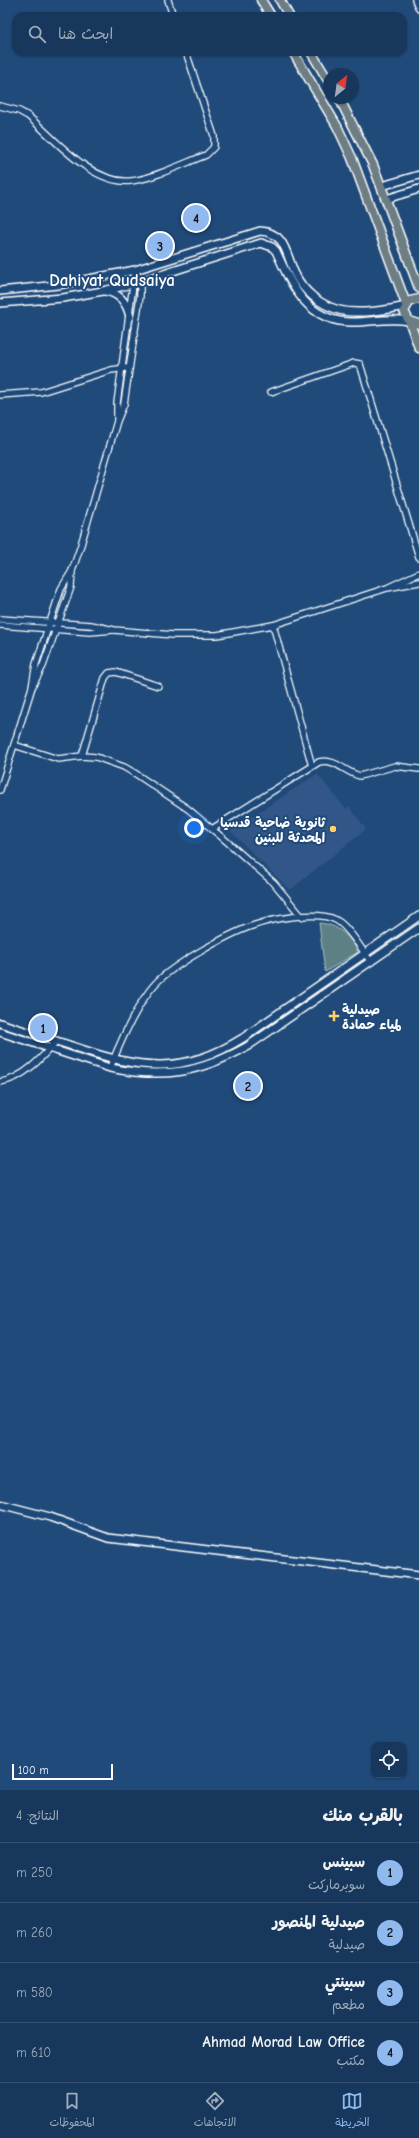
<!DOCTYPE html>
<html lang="ar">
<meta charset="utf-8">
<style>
body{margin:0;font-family:"Comic Neue","Playpen Sans Arabic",sans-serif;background:#203f62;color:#f1f3f6;direction:rtl}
.controls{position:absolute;right:12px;bottom:12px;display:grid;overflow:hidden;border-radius:8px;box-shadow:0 1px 3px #0004}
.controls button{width:36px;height:36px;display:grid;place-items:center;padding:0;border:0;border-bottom:1px solid #365272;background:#17385c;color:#f1f3f6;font:20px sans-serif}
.compass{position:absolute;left:323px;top:68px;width:36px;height:36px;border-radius:50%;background:#17385c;box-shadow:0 1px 3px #0004;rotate:29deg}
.scale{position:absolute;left:12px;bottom:10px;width:101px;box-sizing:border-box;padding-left:4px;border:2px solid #fff;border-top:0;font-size:11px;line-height:14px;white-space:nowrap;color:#fff;-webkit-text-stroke:3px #1f4a7a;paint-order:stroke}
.you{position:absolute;left:194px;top:828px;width:14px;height:14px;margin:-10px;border:3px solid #fff;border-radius:50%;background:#1a73e8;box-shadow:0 0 0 6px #1a73e833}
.badge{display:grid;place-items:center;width:26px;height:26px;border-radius:50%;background:#90b9f0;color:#111;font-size:13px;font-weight:700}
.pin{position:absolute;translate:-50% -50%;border:2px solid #fff;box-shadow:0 1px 4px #0006}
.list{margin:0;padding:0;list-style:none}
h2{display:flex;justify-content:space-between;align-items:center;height:52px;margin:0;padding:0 16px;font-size:17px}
h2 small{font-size:13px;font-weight:400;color:#9eacbb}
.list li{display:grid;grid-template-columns:26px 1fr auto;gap:12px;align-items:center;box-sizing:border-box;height:60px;padding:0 16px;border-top:1px solid #365272}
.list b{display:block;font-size:15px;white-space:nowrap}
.list p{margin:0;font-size:13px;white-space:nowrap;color:#9eacbb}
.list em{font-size:13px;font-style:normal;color:#9eacbb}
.icon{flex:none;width:22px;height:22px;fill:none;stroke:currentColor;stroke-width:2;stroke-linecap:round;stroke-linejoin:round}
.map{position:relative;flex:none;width:419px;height:1790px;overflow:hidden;direction:ltr}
.search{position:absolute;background:#17385c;box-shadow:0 1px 3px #0004;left:12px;right:12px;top:12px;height:44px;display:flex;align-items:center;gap:10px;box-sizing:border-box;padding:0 14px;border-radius:12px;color:#9eacbb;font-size:15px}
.sheet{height:292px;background:#17385c}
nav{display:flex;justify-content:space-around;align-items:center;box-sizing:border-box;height:56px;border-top:1px solid #365272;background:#17385c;font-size:11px;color:#9eacbb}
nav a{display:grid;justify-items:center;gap:2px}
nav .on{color:#90b9f0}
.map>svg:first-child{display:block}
.built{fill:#335787}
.green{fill:#5b8084;stroke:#adc0c2}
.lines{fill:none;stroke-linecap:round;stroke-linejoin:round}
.street-casing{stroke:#fff;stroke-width:8}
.secondary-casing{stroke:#fff;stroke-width:10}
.primary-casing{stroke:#fff;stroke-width:11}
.street{stroke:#1f4a7a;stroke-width:5.5}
.secondary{stroke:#1f4a7a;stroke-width:7}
.primary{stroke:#6c7e84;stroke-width:8}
.poi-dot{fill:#ffd166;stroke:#1f4a7a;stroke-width:1.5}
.labels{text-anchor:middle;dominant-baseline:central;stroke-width:4;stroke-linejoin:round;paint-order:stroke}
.poi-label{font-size:13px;font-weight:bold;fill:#fff;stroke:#1f4a7a;text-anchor:end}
.district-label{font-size:17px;font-weight:bold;fill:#fff;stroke:#1f4a7a}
</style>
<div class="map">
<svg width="419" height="1790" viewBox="0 0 419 1790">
<rect width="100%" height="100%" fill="#1f4a7a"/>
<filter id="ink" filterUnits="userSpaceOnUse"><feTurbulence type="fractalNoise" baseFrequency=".025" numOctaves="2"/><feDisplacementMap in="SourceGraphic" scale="8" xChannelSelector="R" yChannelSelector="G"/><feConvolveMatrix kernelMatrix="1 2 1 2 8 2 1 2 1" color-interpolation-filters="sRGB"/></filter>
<g filter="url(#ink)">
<polygon class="built" points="317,774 346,809 349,806 366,829 290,890 230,831"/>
<path class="green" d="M319 923C337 924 350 936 358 952L325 972Z"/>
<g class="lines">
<g class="street-casing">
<g id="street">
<polyline points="168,0 173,16"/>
<polyline points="415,0 419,9"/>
<path d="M0 106 19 111 28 116C55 139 92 185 131 181 152 179 185 163 206 155L214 147V136L186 52"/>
<polyline points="271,392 354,363 360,364 419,557"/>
<polyline points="0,395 41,392 111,370 126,368"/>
<polyline points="117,419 117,403 135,270"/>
<polyline points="389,587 419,573"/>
<polyline points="0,619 91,625 114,630 173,635 217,635 273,625 387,588 419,582"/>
<polyline points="0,625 90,632 113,630"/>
<polyline points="273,625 312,766"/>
<polyline points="32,687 36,664 61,589 72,571 80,548 117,421 124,404 140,296 140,281 135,270"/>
<polyline points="14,745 58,759 82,756 96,757 124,767 136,774 188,809 224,839 274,883 302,917"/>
<polyline points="82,756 105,678 109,673 116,672 158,686"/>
<polyline points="0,790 32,687 43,666 71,587 72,571"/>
<path d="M212 829 319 762C336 758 345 773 360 776L395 766 419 769"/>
<path d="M110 1068C120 1043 138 1002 156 983 173 965 228 934 252 926 271 919 318 910 336 920 348 926 362 950 371 962"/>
<path d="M0 1082C23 1079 42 1058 56 1041"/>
</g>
</g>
<g class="secondary-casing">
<g id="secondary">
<polyline points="382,186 419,175"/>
<polyline points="386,199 419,189"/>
<path d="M0 291 58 285 135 270 260 231C286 232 286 255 295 274 303 291 320 305 339 310 359 315 385 310 406 306"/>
<path d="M105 291C119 293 127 303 130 317"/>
<path d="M0 303 63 298 103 291 132 284 261 243 272 247 276 251C292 287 308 323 354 322 372 322 390 317 409 321"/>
<path d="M0 1023C25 1031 50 1039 75 1047 140 1069 182 1076 243 1038L419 916"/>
<path d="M0 1032 110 1068C164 1079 200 1073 248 1046L419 928"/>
<polyline points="0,1504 50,1517 108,1538 419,1575"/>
</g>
</g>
<g class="primary-casing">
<g id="primary">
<polyline points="261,0 271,16"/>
<polyline points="280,0 289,16"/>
<polyline points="293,52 337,126 352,158 406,304"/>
<polyline points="311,52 329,82"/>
<polyline points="339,98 373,165 419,288"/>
<polyline points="419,299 410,301 404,311 409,321 419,324"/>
<polyline points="410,323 419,348"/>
</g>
</g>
<use href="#street" class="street"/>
<use href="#secondary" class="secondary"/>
<use href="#primary" class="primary"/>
</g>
</g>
<g class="poi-dot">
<circle cx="333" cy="829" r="4"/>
<path d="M332 1010h4v4h4v4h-4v4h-4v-4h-4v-4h4z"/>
</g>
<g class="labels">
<g class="poi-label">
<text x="325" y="822">ثانوية ضاحية قدسيا<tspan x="325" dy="15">المحدثة للبنين</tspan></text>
<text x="342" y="1009" text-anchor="start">صيدلية<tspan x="342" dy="15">لمياء حمادة</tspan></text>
</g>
<g class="district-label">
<text x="112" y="280">Dahiyat Qudsaiya</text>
</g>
</g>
</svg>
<div class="controls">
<button><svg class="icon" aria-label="locate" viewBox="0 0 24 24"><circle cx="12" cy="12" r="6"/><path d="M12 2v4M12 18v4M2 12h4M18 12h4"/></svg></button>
</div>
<svg class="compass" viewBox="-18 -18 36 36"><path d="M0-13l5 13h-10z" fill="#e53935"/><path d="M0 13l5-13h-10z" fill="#9eacbb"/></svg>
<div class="scale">100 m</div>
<div class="you"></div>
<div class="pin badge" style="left:43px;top:1028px">1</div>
<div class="pin badge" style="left:248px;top:1086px">2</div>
<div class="pin badge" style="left:160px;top:246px">3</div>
<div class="pin badge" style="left:196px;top:218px">4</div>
<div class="search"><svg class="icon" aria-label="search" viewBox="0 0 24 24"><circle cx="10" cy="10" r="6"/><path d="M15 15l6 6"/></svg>ابحث هنا</div>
</div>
<section class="sheet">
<h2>بالقرب منك<small>النتائج: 4</small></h2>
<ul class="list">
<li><span class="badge">1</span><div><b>سبينس</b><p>سوبرماركت</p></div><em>250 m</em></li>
<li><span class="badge">2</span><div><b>صيدلية المنصور</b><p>صيدلية</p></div><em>260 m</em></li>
<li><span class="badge">3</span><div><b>سبينتي</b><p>مطعم</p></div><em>580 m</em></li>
<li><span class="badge">4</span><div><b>Ahmad Morad Law Office</b><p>مكتب</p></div><em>610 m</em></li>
</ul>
</section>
<nav>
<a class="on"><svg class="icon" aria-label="map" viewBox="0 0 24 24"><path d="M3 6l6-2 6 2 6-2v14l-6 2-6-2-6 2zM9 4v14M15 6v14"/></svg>الخريطة</a>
<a><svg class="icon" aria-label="directions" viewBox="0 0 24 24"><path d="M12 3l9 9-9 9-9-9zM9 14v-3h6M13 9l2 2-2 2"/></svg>الاتجاهات</a>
<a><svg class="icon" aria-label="saved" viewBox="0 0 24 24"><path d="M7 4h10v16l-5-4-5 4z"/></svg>المحفوظات</a>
</nav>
